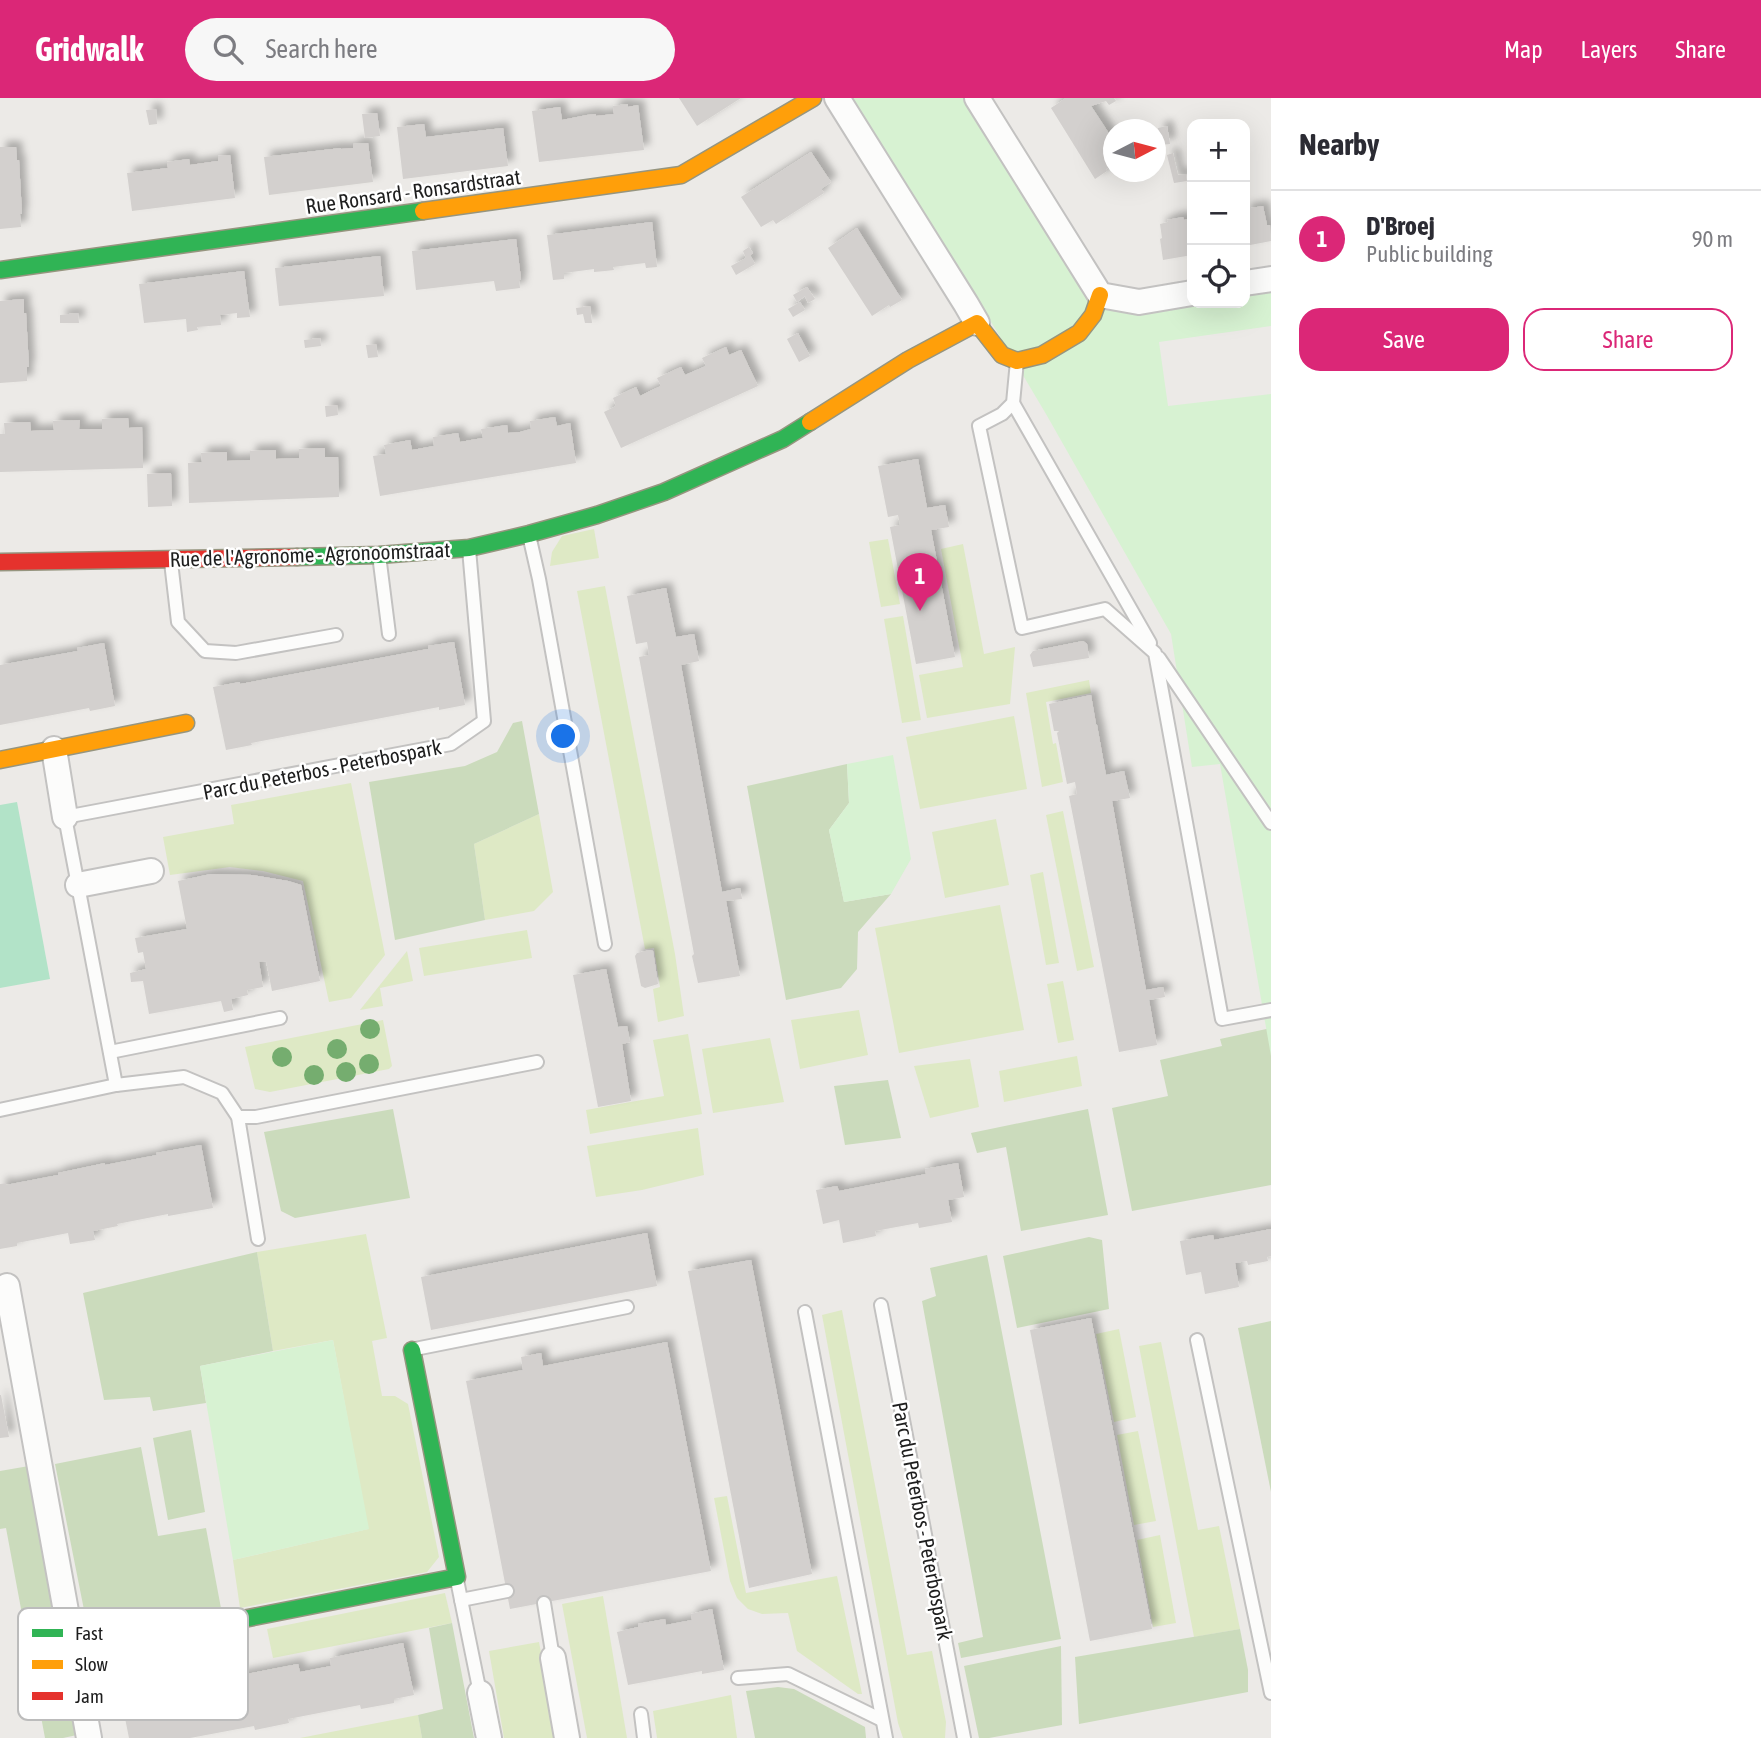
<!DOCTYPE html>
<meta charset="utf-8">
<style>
body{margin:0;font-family:"Asap Condensed",sans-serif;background:#f7f7f7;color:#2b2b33}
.controls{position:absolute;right:21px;top:21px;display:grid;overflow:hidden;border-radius:14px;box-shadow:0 7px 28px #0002}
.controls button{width:63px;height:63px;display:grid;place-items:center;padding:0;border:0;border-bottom:2px solid #e1e1e2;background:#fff;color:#2b2b33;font:35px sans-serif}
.compass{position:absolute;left:1103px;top:21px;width:63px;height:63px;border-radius:50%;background:#fff;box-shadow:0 7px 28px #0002;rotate:84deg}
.you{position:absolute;left:564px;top:639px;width:24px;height:24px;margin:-18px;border:5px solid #fff;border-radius:50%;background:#1a73e8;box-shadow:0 0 0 10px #1a73e833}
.badge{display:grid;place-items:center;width:46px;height:46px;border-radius:50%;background:#db2777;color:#fff;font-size:23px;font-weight:700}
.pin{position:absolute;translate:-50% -58px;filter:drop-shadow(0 2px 4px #0008)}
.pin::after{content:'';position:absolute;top:37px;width:24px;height:21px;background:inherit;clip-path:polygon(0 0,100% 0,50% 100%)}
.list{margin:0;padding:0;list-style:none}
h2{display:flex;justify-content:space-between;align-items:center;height:91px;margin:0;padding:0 28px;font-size:30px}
h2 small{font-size:23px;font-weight:400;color:#7c7c81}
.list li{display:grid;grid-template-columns:46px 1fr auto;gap:21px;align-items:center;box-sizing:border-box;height:98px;padding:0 28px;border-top:2px solid #e1e1e2}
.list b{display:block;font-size:26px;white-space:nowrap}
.list p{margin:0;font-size:23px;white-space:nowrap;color:#7c7c81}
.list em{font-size:23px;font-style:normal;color:#7c7c81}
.actions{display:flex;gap:14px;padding:21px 28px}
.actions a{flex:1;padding:16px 0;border:2px solid #db2777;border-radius:21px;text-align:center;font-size:24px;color:#db2777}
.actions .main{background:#db2777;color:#fff}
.icon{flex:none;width:38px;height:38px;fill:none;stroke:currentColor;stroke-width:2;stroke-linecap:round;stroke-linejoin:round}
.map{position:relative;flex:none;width:1271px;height:1640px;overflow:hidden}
header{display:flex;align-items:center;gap:42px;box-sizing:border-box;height:98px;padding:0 35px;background:#db2777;color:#fff}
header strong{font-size:33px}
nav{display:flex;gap:38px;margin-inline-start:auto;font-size:24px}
.search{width:490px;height:63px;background:#f7f7f7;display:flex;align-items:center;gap:18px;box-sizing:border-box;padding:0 24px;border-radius:38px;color:#7c7c81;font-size:26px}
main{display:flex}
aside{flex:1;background:#fff}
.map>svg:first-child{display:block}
.grass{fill:#dee9c5}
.forest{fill:#cbdbbc}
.park{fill:#d7f2d2}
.pitch{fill:#b2e3c8}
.building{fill:#d3d0ce;filter:url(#shadow)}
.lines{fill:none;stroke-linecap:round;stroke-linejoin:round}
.lane-casing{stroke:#c3c2c1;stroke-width:16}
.street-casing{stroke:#c3c2c1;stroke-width:28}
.fast-casing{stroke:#96957f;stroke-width:19}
.slow-casing{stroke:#96957f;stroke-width:19}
.jam-casing{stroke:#96957f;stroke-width:19}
.lane{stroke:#fcfcfb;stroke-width:12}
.street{stroke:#fcfcfb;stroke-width:24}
.fast{stroke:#30b455;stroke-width:16}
.slow{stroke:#ff9f0a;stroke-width:16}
.jam{stroke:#e5322d;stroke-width:16}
.tree{fill:#75ad6f}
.labels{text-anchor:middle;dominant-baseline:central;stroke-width:5;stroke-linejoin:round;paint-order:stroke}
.street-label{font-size:21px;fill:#1e1e1e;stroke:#fff}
.key{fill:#fff;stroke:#bcbcbc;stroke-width:2}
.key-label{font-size:19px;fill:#1e1e1e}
</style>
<header>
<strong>Gridwalk</strong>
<div class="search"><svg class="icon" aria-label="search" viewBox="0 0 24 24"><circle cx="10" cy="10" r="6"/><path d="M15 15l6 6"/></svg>Search here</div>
<nav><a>Map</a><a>Layers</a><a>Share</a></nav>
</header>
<main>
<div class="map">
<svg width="1271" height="1640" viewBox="0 0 1271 1640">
<defs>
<filter id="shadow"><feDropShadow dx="6" dy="-6" stdDeviation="3.5" flood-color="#0004"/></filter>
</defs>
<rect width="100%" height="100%" fill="#eceae7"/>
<g class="grass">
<polygon points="594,431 599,460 550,468 552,454 562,438"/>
<polygon points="888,441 900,506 881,509 869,444"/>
<polygon points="963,446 984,556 1015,549 1010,606 927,620 919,577 963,569 941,451"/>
<polygon points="605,488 675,856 684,918 658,924 653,891 660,889 654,850 645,851 577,493"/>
<polygon points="903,518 921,622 902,625 884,521"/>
<polygon points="1089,582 1091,595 1046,604 1053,646 1056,645 1063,684 1042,689 1026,595"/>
<polygon points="1014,618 1027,691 920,711 906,639"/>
<polygon points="351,685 385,857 351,900 329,904 303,783 263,773 230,769 170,777 163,739 234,726 231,707"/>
<polygon points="1063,713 1094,869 1077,873 1046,717"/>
<polygon points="539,716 553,794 534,813 485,822 474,746"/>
<polygon points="996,721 1009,787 945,800 932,734"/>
<polygon points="1043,774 1059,865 1046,867 1030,777"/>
<polygon points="1000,807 1024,932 899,955 875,830"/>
<polygon points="527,832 532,860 424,878 419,850"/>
<polygon points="407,853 413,883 380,890 383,908 360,912"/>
<polygon points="1063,883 1074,942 1058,945 1047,886"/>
<polygon points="859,912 868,957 800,971 791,922"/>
<polygon points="383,922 392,968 389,971 270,994 255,991 245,949"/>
<polygon points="688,936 702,1016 590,1036 586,1012 664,998 653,942"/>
<polygon points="770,940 784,1004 713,1015 702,951"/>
<polygon points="1077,958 1082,988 1004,1004 999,973"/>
<polygon points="970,961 979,1009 930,1020 914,968"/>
<polygon points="698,1030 704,1077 642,1092 596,1099 587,1048"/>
<polygon points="366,1136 387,1240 372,1243 382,1298 395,1298 408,1306 439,1459 427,1474 240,1510 233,1462 368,1431 333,1242 273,1253 257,1154"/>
<polygon points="842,1212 907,1557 932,1553 946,1624 945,1640 903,1640 898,1625 822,1217"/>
<polygon points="1119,1231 1136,1319 1114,1324 1096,1236"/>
<polygon points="1161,1244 1198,1432 1219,1428 1240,1531 1194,1539 1139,1248"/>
<polygon points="1138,1333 1156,1423 1134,1427 1117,1337"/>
<polygon points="727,1398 746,1495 837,1478 862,1596 858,1596 797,1553 788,1515 762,1516 748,1511 737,1500 730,1483 714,1400"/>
<polygon points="1160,1437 1176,1525 1153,1529 1137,1442"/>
<polygon points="445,1495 452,1525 273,1560 267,1531"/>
<polygon points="603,1498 627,1640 587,1640 562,1506"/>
<polygon points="539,1544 557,1640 504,1640 489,1553"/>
<polygon points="731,1597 737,1640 657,1640 653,1613"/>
<polygon points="418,1617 422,1640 300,1640"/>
</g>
<g class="forest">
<polygon points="522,623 539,716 474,746 485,822 395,842 369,684 465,668 497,654 513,625"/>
<polygon points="847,666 849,705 829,732 844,804 891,796 858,834 857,871 841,890 786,902 747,688"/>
<polygon points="1271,930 1271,1087 1132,1113 1112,1010 1168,998 1160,962 1222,948 1220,941"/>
<polygon points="888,982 901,1040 845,1047 834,988"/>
<polygon points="393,1011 410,1100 295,1120 281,1113 264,1034"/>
<polygon points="1088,1011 1108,1117 1021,1133 1006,1049 977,1055 971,1035"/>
<polygon points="1089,1139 1102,1142 1109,1211 1017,1230 1003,1158"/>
<polygon points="257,1154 273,1253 200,1268 206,1305 153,1313 150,1299 104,1302 83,1195"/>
<polygon points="987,1157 1061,1541 961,1560 958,1545 983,1539 922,1203 936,1198 930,1170"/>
<polygon points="1271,1223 1271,1394 1238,1230"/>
<polygon points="191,1332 205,1414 168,1422 153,1340"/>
<polygon points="141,1349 158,1438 206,1430 223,1521 91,1547 55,1366"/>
<polygon points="29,1368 77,1637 63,1640 45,1640 6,1430 0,1431 0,1373"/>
<polygon points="452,1525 474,1640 422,1640 418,1617 443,1611 429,1530"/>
<polygon points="1240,1531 1248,1572 1248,1594 1079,1626 1075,1559"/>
<polygon points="1061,1548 1062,1627 989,1640 979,1640 964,1568"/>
<polygon points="778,1589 794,1591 865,1629 866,1640 755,1640 746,1593"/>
</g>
<g class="park">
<polygon points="850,0 966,0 1111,213 1192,203 1192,205 1245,205 1245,196 1271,193 1271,228 1159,244 1168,308 1271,296 1271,958 1220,666 1192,669 1171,536 1046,316 996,232"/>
<polygon points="893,657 911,761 891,796 844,804 829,732 849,705 847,666"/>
<polygon points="333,1242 369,1431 233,1462 200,1268"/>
</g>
<polygon class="pitch" points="17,704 50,881 0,890 0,707"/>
<g class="building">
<polygon points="679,0 741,0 697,28"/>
<polygon points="1066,0 1114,0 1116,3 1109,7 1106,3 1091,8 1114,43 1114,66 1106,71 1107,73 1095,81 1051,10"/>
<polygon points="628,6 628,9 638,7 644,52 539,64 532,13 560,9 562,22 587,17 596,16 596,18 614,16 613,8"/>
<polygon points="156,11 157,26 149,27 146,12"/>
<polygon points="377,15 380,38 365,40 362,16"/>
<polygon points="424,26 426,39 503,30 508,68 403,81 397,29"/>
<polygon points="1167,28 1170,46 1160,47 1158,30"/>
<polygon points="368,45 373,84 269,97 264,59 341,50 341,51 353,50 353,46"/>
<polygon points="0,49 16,49 17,62 19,62 22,116 20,116 21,129 0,131"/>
<polygon points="811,54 831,84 821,91 824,95 776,126 773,122 761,129 741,99"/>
<polygon points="1173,55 1178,77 1186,76 1187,83 1174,85 1167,57"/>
<polygon points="230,57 235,100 132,113 127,75 168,70 167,64 189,61 190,67 218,63 218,58"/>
<polygon points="1263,108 1267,127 1270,127 1271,143 1245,148 1245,111"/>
<polygon points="1183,119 1184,122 1192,120 1192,157 1163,162 1160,141 1162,140 1160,126 1168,124 1167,122"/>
<polygon points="652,124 657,169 646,170 645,165 613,169 614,172 605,173 594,174 594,171 564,175 564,181 553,182 547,137"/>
<polygon points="857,130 902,202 890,209 889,207 872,218 828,150"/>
<polygon points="516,141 521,181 519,182 520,190 496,193 494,183 416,192 412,153"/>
<polygon points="749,149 753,155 750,157 755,166 736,177 731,168 746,160 743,153"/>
<polygon points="380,158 384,198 279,208 275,170"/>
<polygon points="244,173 250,219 237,220 237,215 220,217 221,227 197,229 198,232 187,234 186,221 144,225 139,186"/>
<polygon points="807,189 815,201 808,205 805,198 797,204 793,197"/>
<polygon points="24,201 24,215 26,215 29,269 27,269 27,283 0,285 0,203"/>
<polygon points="800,204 805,212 793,219 788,211"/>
<polygon points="590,208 592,225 585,225 583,216 577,217 576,210"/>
<polygon points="78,215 79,225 60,225 60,217"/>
<polygon points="798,235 810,258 799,264 787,241"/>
<polygon points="320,240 321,248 305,250 304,242"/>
<polygon points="376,246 378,259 368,260 366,247"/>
<polygon points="726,249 729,257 741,252 758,288 621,350 604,314 616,308 613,300 636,289 640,298 650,293 661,288 657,280 681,269 685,277 706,268 702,260"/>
<polygon points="337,307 338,317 326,319 325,308"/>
<polygon points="555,319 557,328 570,325 576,365 380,398 373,358 386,356 384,347 410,342 412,352 434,348 433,339 458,335 460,344 471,342 483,340 481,331 507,327 508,335 520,334 531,331 530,323"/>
<polygon points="128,320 129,330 142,329 143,370 0,374 0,336 5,336 4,325 30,324 31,333 54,332 53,323 80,322 79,331 102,331 102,321"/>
<polygon points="325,350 325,359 338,359 339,399 189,405 188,365 202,364 201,355 227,354 227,363 250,362 250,353 276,352 276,361 299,360 299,351"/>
<polygon points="918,361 927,410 945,407 949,429 931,432 955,559 916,566 890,429 900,427 898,417 888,419 878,368"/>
<polygon points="171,375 172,408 148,409 147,376"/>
<polygon points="666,490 676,539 694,536 699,563 681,567 722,794 740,790 742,801 726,803 740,878 698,885 692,858 694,856 639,559 649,557 647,544 636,546 627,498"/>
<polygon points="1083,543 1087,546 1089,560 1033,569 1030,557 1033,553"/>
<polygon points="454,544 465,607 439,612 439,609 251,645 252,647 226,652 213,589 240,584 240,586 428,551 428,548"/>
<polygon points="104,545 115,608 90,613 89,610 0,627 0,567 78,553 77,550"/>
<polygon points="1091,597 1096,626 1095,626 1097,627 1106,677 1124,673 1130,700 1112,703 1146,892 1163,889 1165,899 1149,902 1157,947 1119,954 1069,698 1077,696 1075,684 1067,686 1057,635 1059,633 1054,633 1049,606"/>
<polygon points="211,776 252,777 288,783 301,787 320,883 272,893 266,863 259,864 263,889 247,892 248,897 231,901 233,912 224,914 221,903 149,916 143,883 131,884 130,875 146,871 143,854 138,855 135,840 187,831 178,783"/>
<polygon points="650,852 653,853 658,886 645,890 641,888 635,858 637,855"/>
<polygon points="606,871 618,929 627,928 630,944 622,946 631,1003 598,1009 573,877"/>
<polygon points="201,1047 213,1110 168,1118 168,1116 117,1126 118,1128 93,1133 95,1142 70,1146 68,1135 17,1145 17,1148 0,1151 0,1086 6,1085 6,1087 58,1077 58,1075 105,1065 105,1067 157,1057 156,1055"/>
<polygon points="958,1065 964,1099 948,1102 952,1124 919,1130 918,1125 875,1133 876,1138 843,1145 839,1122 823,1126 816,1092 837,1088 839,1093 926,1076 925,1071"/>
<polygon points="1271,1131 1271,1158 1267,1159 1268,1163 1248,1167 1247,1163 1235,1165 1239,1189 1205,1196 1201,1174 1186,1177 1180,1143 1213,1137 1214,1142"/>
<polygon points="647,1135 657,1188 431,1232 421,1179"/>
<polygon points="751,1162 812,1476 749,1490 688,1173"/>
<polygon points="1091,1220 1152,1531 1090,1543 1030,1232"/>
<polygon points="667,1244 711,1473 510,1511 466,1283 523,1272 521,1259 541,1255 543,1268"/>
<polygon points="0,1297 1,1297 9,1339 0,1340"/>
<polygon points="712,1511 724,1572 702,1576 702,1573 628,1587 617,1534 638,1529 638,1526 665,1521 666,1527 692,1522 691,1516"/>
<polygon points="403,1545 414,1597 394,1601 394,1605 361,1611 360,1607 288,1621 289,1625 255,1632 254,1628 190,1640 129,1640 121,1600 195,1586 197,1594 228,1588 226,1580 298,1566 300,1574 331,1568 330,1560"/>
</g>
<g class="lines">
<g class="lane-casing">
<g id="lane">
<polyline points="1017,263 1013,305 1002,316 979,328 1022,530 1105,511 1155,555 1222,921 1271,912"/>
<polyline points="1013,305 1150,545"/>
<polyline points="529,437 539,481 605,846"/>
<polyline points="379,457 389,536"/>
<polyline points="171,464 178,524 205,553 236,555 336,537"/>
<polyline points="1159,560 1271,725"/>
<polyline points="110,954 280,920"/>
<polyline points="116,987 184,979 222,995 238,1019 258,1141"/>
<polyline points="0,1012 116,987 65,719 451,646 484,623 469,451"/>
<polyline points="238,1019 256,1019 537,964"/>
<polyline points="881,1207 964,1640"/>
<polyline points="805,1214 886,1640"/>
<polyline points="1197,1242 1271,1595"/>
<polyline points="415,1251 627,1209"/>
<polyline points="457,1482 480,1595"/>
<polyline points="461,1502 507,1493"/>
<polyline points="544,1505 553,1560"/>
<polyline points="738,1580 788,1576 882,1622"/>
<polyline points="641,1616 644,1640"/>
</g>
</g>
<g class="street-casing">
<g id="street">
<polyline points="837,0 966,206 977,225"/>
<polyline points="977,0 1100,197 1139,204 1192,195"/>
<polyline points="1245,185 1271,181"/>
<polyline points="54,651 65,719"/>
<polyline points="78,787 151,773"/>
<polyline points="7,1188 89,1640"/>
<polyline points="553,1560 567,1640"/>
<polyline points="480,1595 489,1640"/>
</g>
</g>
<g class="fast-casing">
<g id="fast">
<polyline points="0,172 423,113"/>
<polyline points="297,459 379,457 469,450 529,436 597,417 664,394 783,341 810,324"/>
<polyline points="152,1539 457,1479 412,1252"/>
</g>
</g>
<g class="slow-casing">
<g id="slow">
<polyline points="423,113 681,77 813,0"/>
<polyline points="810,324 908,262 977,225 1002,257 1017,263 1042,257 1079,235 1093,217 1100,197"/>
<polyline points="0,662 186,625"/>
</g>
</g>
<g class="jam-casing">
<polyline id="jam" points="0,464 297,459"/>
</g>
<use href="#lane" class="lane"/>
<use href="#street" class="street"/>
<use href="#fast" class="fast"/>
<use href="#slow" class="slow"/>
<use href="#jam" class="jam"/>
</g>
<g class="tree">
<circle cx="370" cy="931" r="10"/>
<circle cx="337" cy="951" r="10"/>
<circle cx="282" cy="959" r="10"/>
<circle cx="369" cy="966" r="10"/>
<circle cx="346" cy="974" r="10"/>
<circle cx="314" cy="977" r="10"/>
</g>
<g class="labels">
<g class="street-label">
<text transform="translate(413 93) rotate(-8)">Rue Ronsard - Ronsardstraat</text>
<text transform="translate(310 456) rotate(-2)">Rue de l'Agronome - Agronoomstraat</text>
<text transform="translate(322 671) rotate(-11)">Parc du Peterbos - Peterbospark</text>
<text transform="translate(923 1423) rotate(79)">Parc du Peterbos - Peterbospark</text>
</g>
</g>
<rect x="18" y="1510" width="230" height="112" rx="10" class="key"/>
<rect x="32" y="1531" width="31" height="8" fill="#30b455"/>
<rect x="32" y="1562" width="31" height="9" fill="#ff9f0a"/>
<rect x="32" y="1594" width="31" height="8" fill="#e5322d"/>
<g class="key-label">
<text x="75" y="1542">Fast</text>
<text x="75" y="1573">Slow</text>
<text x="75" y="1605">Jam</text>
</g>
</svg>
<div class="controls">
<button>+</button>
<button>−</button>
<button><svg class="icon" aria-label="locate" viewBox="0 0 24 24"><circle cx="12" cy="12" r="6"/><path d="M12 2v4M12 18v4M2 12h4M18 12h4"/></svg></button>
</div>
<svg class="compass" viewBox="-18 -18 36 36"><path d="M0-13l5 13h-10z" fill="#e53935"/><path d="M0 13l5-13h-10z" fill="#7c7c81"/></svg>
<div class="you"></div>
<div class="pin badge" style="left:920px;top:513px">1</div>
</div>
<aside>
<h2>Nearby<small></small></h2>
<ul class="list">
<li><span class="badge">1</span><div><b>D'Broej</b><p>Public building</p></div><em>90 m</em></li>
</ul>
<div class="actions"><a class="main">Save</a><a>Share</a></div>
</aside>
</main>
